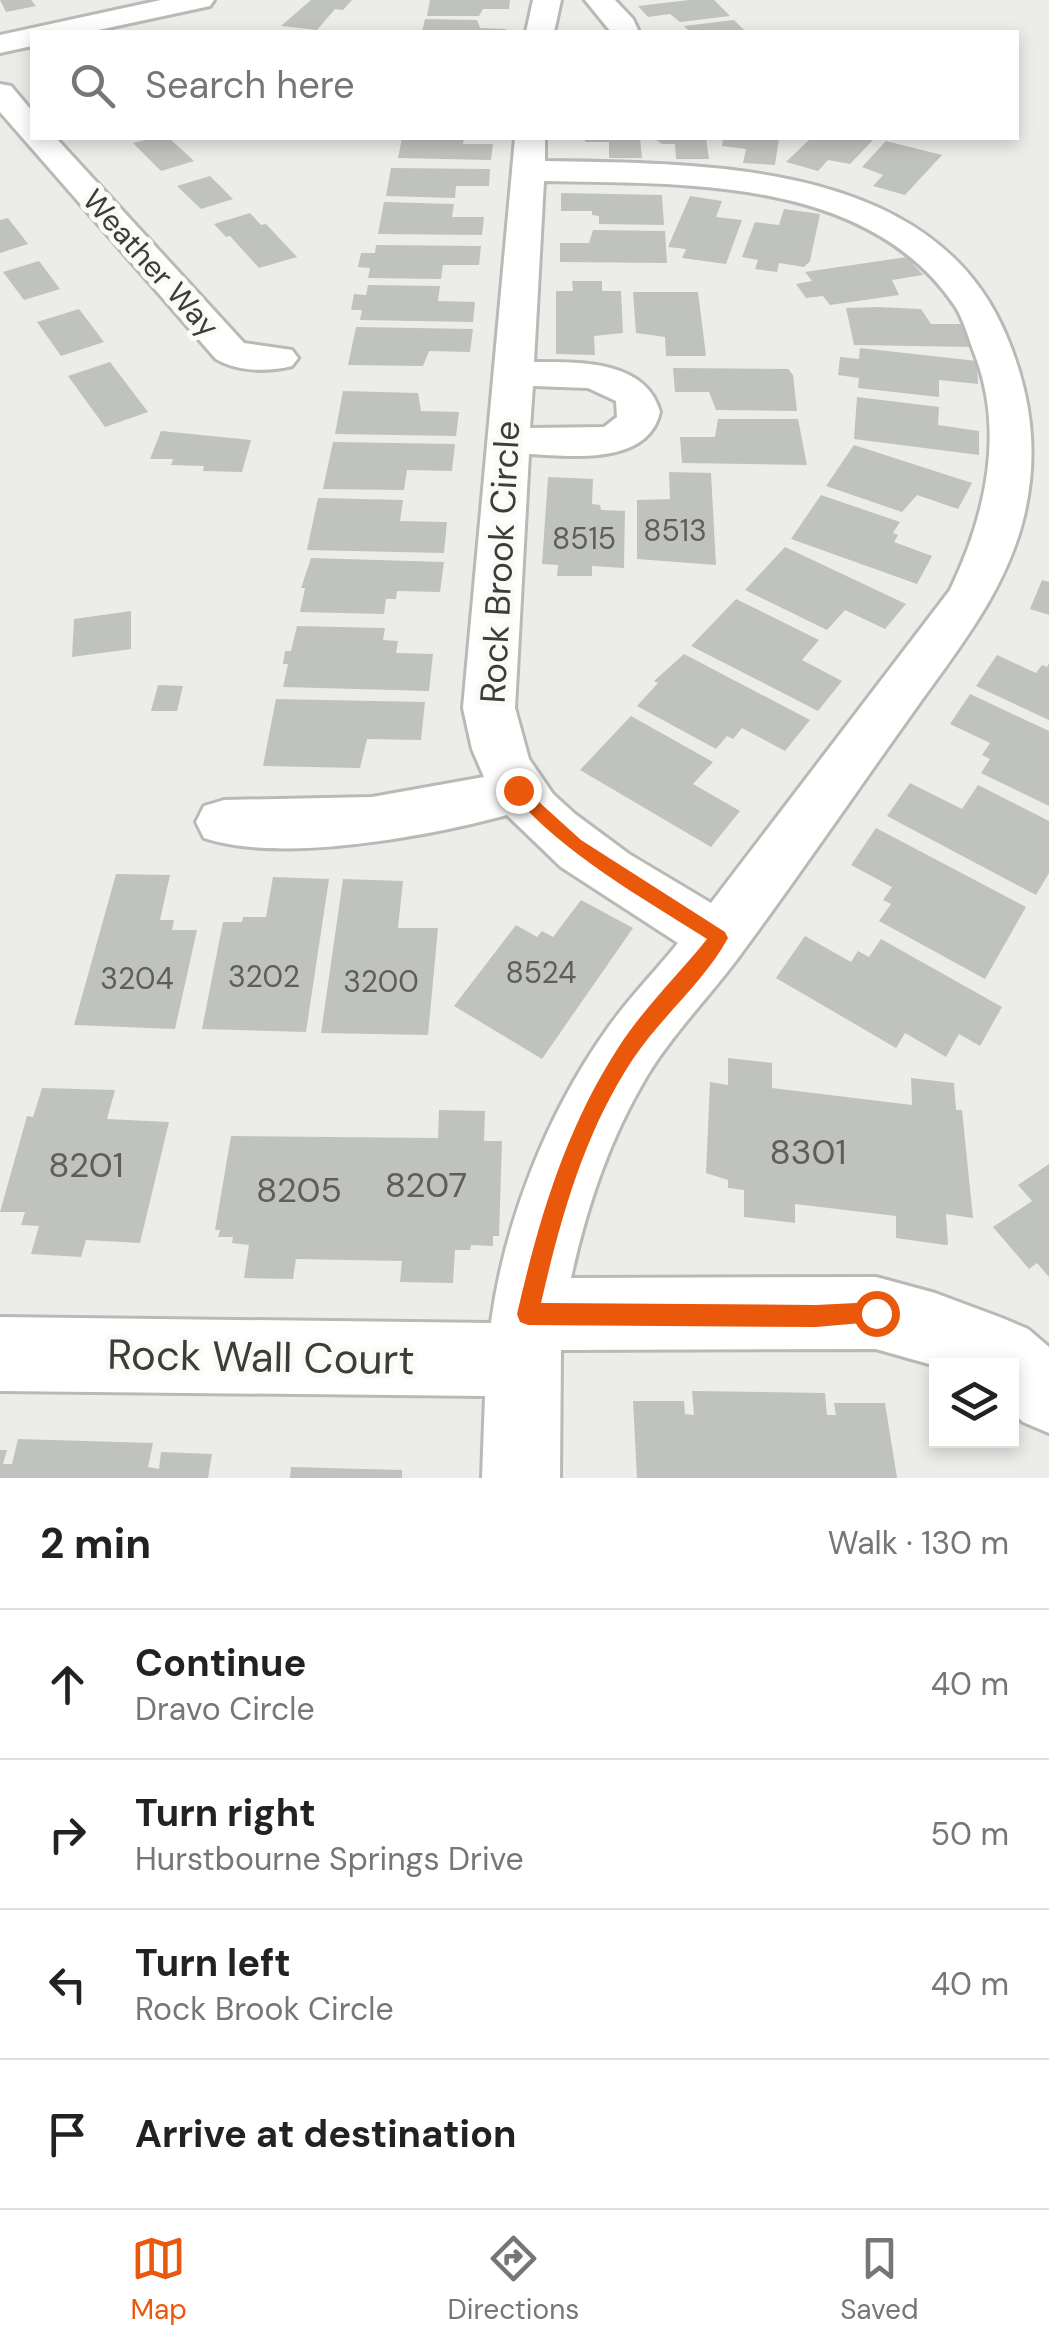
<!DOCTYPE html>
<meta charset="utf-8">
<style>
body{margin:0;font-family:"DM Sans",sans-serif;background:#f6f6f6;color:#222}
.controls{position:absolute;right:30px;bottom:30px;display:grid;overflow:hidden;border-radius:0px;box-shadow:0 5px 15px #0003}
.controls button{width:90px;height:90px;display:grid;place-items:center;padding:0;border:0;border-bottom:2px solid #e0e0e0;background:#fff;color:#222;font:50px sans-serif}
.stop{position:absolute;width:30px;height:30px;margin:-22px;border:8px solid #ea580c;border-radius:50%;background:#fff}
.stop.end{background:#ea580c;border-color:#fff;box-shadow:0 2px 10px #0008}
.list{margin:0;padding:0;list-style:none}
h2{display:flex;justify-content:space-between;align-items:center;height:130px;margin:0;padding:0 40px;font-size:42px}
h2 small{font-size:32px;font-weight:400;color:#767676}
.list li{display:grid;grid-template-columns:65px 1fr auto;gap:30px;align-items:center;box-sizing:border-box;height:150px;padding:0 40px;border-top:2px solid #e0e0e0}
.list b{display:block;font-size:38px;white-space:nowrap}
.list p{margin:0;font-size:32px;white-space:nowrap;color:#767676}
.list em{font-size:32px;font-style:normal;color:#767676}
.icon{flex:none;width:55px;height:55px;fill:none;stroke:currentColor;stroke-width:2;stroke-linecap:round;stroke-linejoin:round}
.map{position:relative;flex:none;width:1049px;height:1478px;overflow:hidden}
.search{position:absolute;background:#fff;box-shadow:0 5px 15px #0003;left:30px;right:30px;top:30px;height:110px;display:flex;align-items:center;gap:25px;box-sizing:border-box;padding:0 35px;border-radius:0px;color:#767676;font-size:38px}
.sheet{height:730px;background:#fff}
nav{display:flex;justify-content:space-around;align-items:center;box-sizing:border-box;height:140px;border-top:2px solid #e0e0e0;background:#fff;font-size:28px;color:#767676}
nav a{display:grid;justify-items:center;gap:5px}
nav .on{color:#ea580c}
.map>svg:first-child{display:block}
.building{fill:#c0c2be}
.lines{fill:none;stroke-linecap:round;stroke-linejoin:round}
.minor-casing{stroke:#b9bab6;stroke-width:6}
.minor{fill:#fff;fill-rule:evenodd}
.route{fill:#ea580c}
.labels{text-anchor:middle;dominant-baseline:central;stroke-width:10;stroke-linejoin:round;paint-order:stroke}
.far-street-label{font-size:30px;fill:#3c3d3b;stroke:#f9fbf7}
.number-label{font-size:30px;fill:#5d5e5c}
.street-label{font-size:35px;fill:#3c3d3b;stroke:#f9fbf7}
.near-number-label{font-size:35px;fill:#5d5e5c}
.near-street-label{font-size:42px;fill:#3c3d3b;stroke:#f9fbf7}
</style>
<div class="map">
<svg width="1049" height="1478" viewBox="0 0 1049 1478">
<rect width="100%" height="100%" fill="#ecede9"/>
<g class="building">
<polygon points="0,0 31,0 36,6 6,12"/>
<polygon points="311,0 352,0 343,10 335,9 317,30 281,26"/>
<polygon points="430,0 510,0 509,9 483,9 479,16 427,16"/>
<polygon points="689,0 714,0 730,16 680,22 670,14 648,17 638,6"/>
<polygon points="425,19 477,20 480,28 506,29 505,32 422,32"/>
<polygon points="734,20 746,32 690,32 684,26"/>
<polygon points="153,138 169,138 194,161 161,171 133,143"/>
<polygon points="402,138 459,138 464,139 463,144 493,144 491,160 398,158"/>
<polygon points="585,138 640,138 642,158 609,158 609,142 585,142"/>
<polygon points="653,138 706,138 709,159 676,159 675,144 662,144"/>
<polygon points="723,138 779,138 775,165 743,163 746,149 722,146"/>
<polygon points="811,138 875,138 850,164 828,160 818,171 786,162"/>
<polygon points="886,141 942,155 905,195 873,186 883,175 862,167"/>
<polygon points="391,168 490,169 489,186 456,186 455,198 386,196"/>
<polygon points="210,176 233,199 201,209 177,186"/>
<polygon points="561,193 662,195 664,225 599,224 599,216 592,215 592,211 561,211"/>
<polygon points="690,196 722,201 716,217 742,220 726,264 682,258 686,249 668,247"/>
<polygon points="384,202 454,204 452,217 484,217 482,235 378,234"/>
<polygon points="784,209 820,214 810,261 804,267 779,263 777,272 755,269 758,260 742,257 755,222 779,225"/>
<polygon points="250,213 261,225 266,224 297,257 259,268 230,236 226,237 214,224"/>
<polygon points="8,218 28,244 0,253 0,220"/>
<polygon points="593,230 665,231 667,263 560,262 560,243 589,243"/>
<polygon points="376,245 481,246 479,265 443,265 441,279 368,278 370,268 358,267 361,253 375,253"/>
<polygon points="907,257 923,275 892,280 899,295 830,305 823,296 806,298 796,284 812,281 805,272"/>
<polygon points="39,261 60,289 24,300 3,272"/>
<polygon points="572,281 602,281 602,291 621,291 623,333 594,336 595,355 556,354 556,291 573,291"/>
<polygon points="368,285 440,286 438,301 475,302 473,322 360,320 362,310 351,310 354,294 366,295"/>
<polygon points="633,292 698,292 706,356 666,356 665,337 636,333"/>
<polygon points="878,307 921,309 931,324 967,324 974,347 854,345 846,308"/>
<polygon points="79,309 104,342 61,356 37,322"/>
<polygon points="356,327 473,329 470,352 429,351 423,366 348,365"/>
<polygon points="860,348 977,361 978,384 939,380 939,397 858,388 859,378 838,375 840,357 859,359"/>
<polygon points="110,362 148,412 105,427 68,376"/>
<polygon points="673,368 788,369 793,375 797,411 716,410 709,392 675,392"/>
<polygon points="343,391 418,393 421,411 459,412 456,436 335,434"/>
<polygon points="857,397 939,407 938,425 979,431 979,455 854,439"/>
<polygon points="718,419 798,419 807,465 682,463 680,437 715,437"/>
<polygon points="161,431 251,440 242,472 203,471 204,466 171,465 173,459 150,459"/>
<polygon points="333,442 455,444 452,471 407,470 404,490 323,489"/>
<polygon points="854,445 972,483 958,509 917,495 902,512 826,486"/>
<polygon points="669,472 711,473 716,565 637,559 637,500 670,499"/>
<polygon points="548,477 593,479 592,504 600,505 601,510 625,511 624,568 592,566 592,576 557,576 558,565 542,564"/>
<polygon points="821,495 900,522 893,533 898,535 894,542 932,556 917,584 791,539"/>
<polygon points="318,498 403,500 400,521 447,522 444,553 307,550"/>
<polygon points="785,547 906,604 885,629 845,610 827,630 745,590"/>
<polygon points="311,558 444,562 440,592 397,591 396,599 386,599 384,614 300,612 305,588 301,588"/>
<polygon points="1042,580 1049,582 1049,615 1030,609"/>
<polygon points="736,599 819,640 802,660 842,681 818,711 691,646"/>
<polygon points="131,611 131,649 72,657 74,619"/>
<polygon points="297,626 385,628 383,640 398,641 396,653 433,654 429,691 283,687 288,664 283,664 285,651 291,651"/>
<polygon points="684,654 810,720 785,751 742,728 733,739 727,736 716,749 637,706 658,683 654,681"/>
<polygon points="997,655 1036,673 1042,665 1047,667 1049,663 1049,720 976,686"/>
<polygon points="158,685 183,686 177,711 151,711"/>
<polygon points="970,694 1049,731 1049,806 981,773 990,759 982,755 990,743 950,724"/>
<polygon points="276,699 425,702 421,740 367,739 360,768 263,766"/>
<polygon points="631,716 713,762 693,784 740,811 711,847 580,770"/>
<polygon points="910,783 962,809 978,785 1049,821 1049,873 1036,895 887,816"/>
<polygon points="876,828 1026,907 985,979 879,921 891,904 883,900 892,887 851,865"/>
<polygon points="116,874 170,875 160,920 174,920 172,930 197,930 175,1029 74,1025"/>
<polygon points="273,877 329,879 306,1032 202,1029 223,922 242,922 243,917 266,917"/>
<polygon points="343,879 403,881 398,928 438,928 428,1035 321,1033"/>
<polygon points="581,900 633,928 542,1059 454,1006 516,925 537,937 542,931 553,937"/>
<polygon points="805,936 851,962 858,951 869,957 881,939 1002,1007 980,1046 959,1034 946,1057 905,1033 896,1048 776,978"/>
<polygon points="728,1058 772,1063 772,1088 912,1105 911,1078 954,1083 956,1110 962,1110 973,1218 946,1214 948,1245 945,1245 896,1238 896,1216 795,1204 795,1223 744,1217 744,1190 728,1188 728,1180 706,1173 710,1082 728,1085"/>
<polygon points="42,1088 115,1090 107,1119 169,1122 140,1243 86,1240 81,1257 31,1254 39,1226 21,1225 25,1212 0,1212 27,1116 33,1117"/>
<polygon points="439,1110 485,1111 484,1141 502,1141 499,1236 493,1236 493,1246 471,1245 470,1250 455,1250 453,1283 400,1282 402,1261 296,1259 293,1279 244,1278 249,1245 232,1243 233,1237 218,1237 220,1230 215,1230 231,1136 438,1138"/>
<polygon points="1049,1164 1049,1277 1037,1263 1029,1269 993,1227 1032,1201 1018,1185"/>
<polygon points="692,1391 825,1393 827,1415 836,1415 834,1403 885,1403 897,1478 637,1478 633,1401 684,1401 685,1414 694,1415"/>
<polygon points="18,1439 153,1443 148,1467 159,1469 161,1452 212,1454 208,1478 0,1478 0,1450 7,1450 3,1464 12,1464"/>
<polygon points="291,1467 402,1470 402,1478 290,1478"/>
</g>
<g class="lines">
<g class="minor-casing">
<g id="minor">
<polygon points="161,0 214,0 210,6 89,32 32,32 32,46 0,53 0,35"/>
<polygon points="533,0 561,0 554,32 526,32"/>
<polygon points="585,0 615,0 633,19 639,32 611,32"/>
<path d="M0 84 11 86 32 111V138H56L244 343 292 350 298 358 292 366C268 372 238 372 216 359L0 112Z"/>
<path d="M515 138H545V161C705 164 933 160 1006 335 1031 394 1039 452 1024 516 1006 591 958 649 914 711 856 792 800 874 741 954 711 995 673 1033 647 1076 609 1140 587 1206 571 1278L876 1277 935 1293 1002 1318 1028 1329 1049 1347V1433L1023 1422 1012 1412V1366H936L876 1349 561 1350 560 1478H482L485 1396 0 1391V1317L491 1323C504 1223 547 1114 605 1032 626 1001 654 973 678 943L561 867 507 815C429 836 282 864 204 838L196 822 204 806 224 800 372 797 484 777 472 749 463 708ZM544 181C683 184 867 176 955 306 964 320 969 340 975 355 1005 433 985 517 950 590L711 903 629 854 575 814 553 794 529 759 515 708 529 454C570 456 648 466 660 412 646 360 579 362 534 362ZM533 386 588 388 616 401 617 417 604 427 530 428Z"/>
</g>
</g>
<use href="#minor" class="minor"/>
</g>
<path class="route" d="M518 783 581 840 725 932 728 938C704 982 661 1017 633 1059 584 1133 561 1217 541 1303L816 1305 876 1302 884 1305 887 1313 884 1321 816 1327 528 1325 520 1322 517 1314C539 1219 565 1130 618 1048 643 1009 678 975 707 939 638 895 567 856 512 794L510 790Z"/>
<g class="labels">
<g class="far-street-label">
<text transform="translate(151 263) rotate(48)">Weather Way</text>
</g>
<g class="number-label">
<text x="675" y="530">8513</text>
<text x="584" y="538">8515</text>
<text x="541" y="972">8524</text>
<text x="264" y="976">3202</text>
<text x="137" y="978">3204</text>
<text x="381" y="981">3200</text>
</g>
<g class="street-label">
<text transform="translate(500 562) rotate(-87)">Rock Brook Circle</text>
</g>
<g class="near-number-label">
<text x="808" y="1152">8301</text>
<text x="86" y="1165">8201</text>
<text x="426" y="1185">8207</text>
<text x="299" y="1190">8205</text>
</g>
<g class="near-street-label">
<text transform="translate(261 1357) rotate(1)">Rock Wall Court</text>
</g>
</g>
</svg>
<div class="controls">
<button><svg class="icon" aria-label="layers" viewBox="0 0 24 24"><path d="M12 4l9 5-9 5-9-5zM3 14l9 5 9-5"/></svg></button>
</div>
<div class="stop" style="left:876px;top:1313px"></div>
<div class="stop end" style="left:518px;top:790px"></div>
<div class="search"><svg class="icon" aria-label="search" viewBox="0 0 24 24"><circle cx="10" cy="10" r="6"/><path d="M15 15l6 6"/></svg>Search here</div>
</div>
<section class="sheet">
<h2>2 min<small>Walk · 130 m</small></h2>
<ul class="list">
<li><svg class="icon" aria-label="ahead" viewBox="0 0 24 24"><path d="M12 20V5M6 11l6-6 6 6"/></svg><div><b>Continue</b><p>Dravo Circle</p></div><em>40 m</em></li>
<li><svg class="icon" aria-label="right" viewBox="0 0 24 24"><path d="M7 20v-9h11M14 6l5 5-5 5"/></svg><div><b>Turn right</b><p>Hurstbourne Springs Drive</p></div><em>50 m</em></li>
<li><svg class="icon" aria-label="left" viewBox="0 0 24 24"><path d="M17 20v-9H6M10 6l-5 5 5 5"/></svg><div><b>Turn left</b><p>Rock Brook Circle</p></div><em>40 m</em></li>
<li><svg class="icon" aria-label="arrive" viewBox="0 0 24 24"><path d="M6 21V4h12l-3 4 3 4H6"/></svg><div><b>Arrive at destination</b></div></li>
</ul>
</section>
<nav>
<a class="on"><svg class="icon" aria-label="map" viewBox="0 0 24 24"><path d="M3 6l6-2 6 2 6-2v14l-6 2-6-2-6 2zM9 4v14M15 6v14"/></svg>Map</a>
<a><svg class="icon" aria-label="directions" viewBox="0 0 24 24"><path d="M12 3l9 9-9 9-9-9zM9 14v-3h6M13 9l2 2-2 2"/></svg>Directions</a>
<a><svg class="icon" aria-label="saved" viewBox="0 0 24 24"><path d="M7 4h10v16l-5-4-5 4z"/></svg>Saved</a>
</nav>
